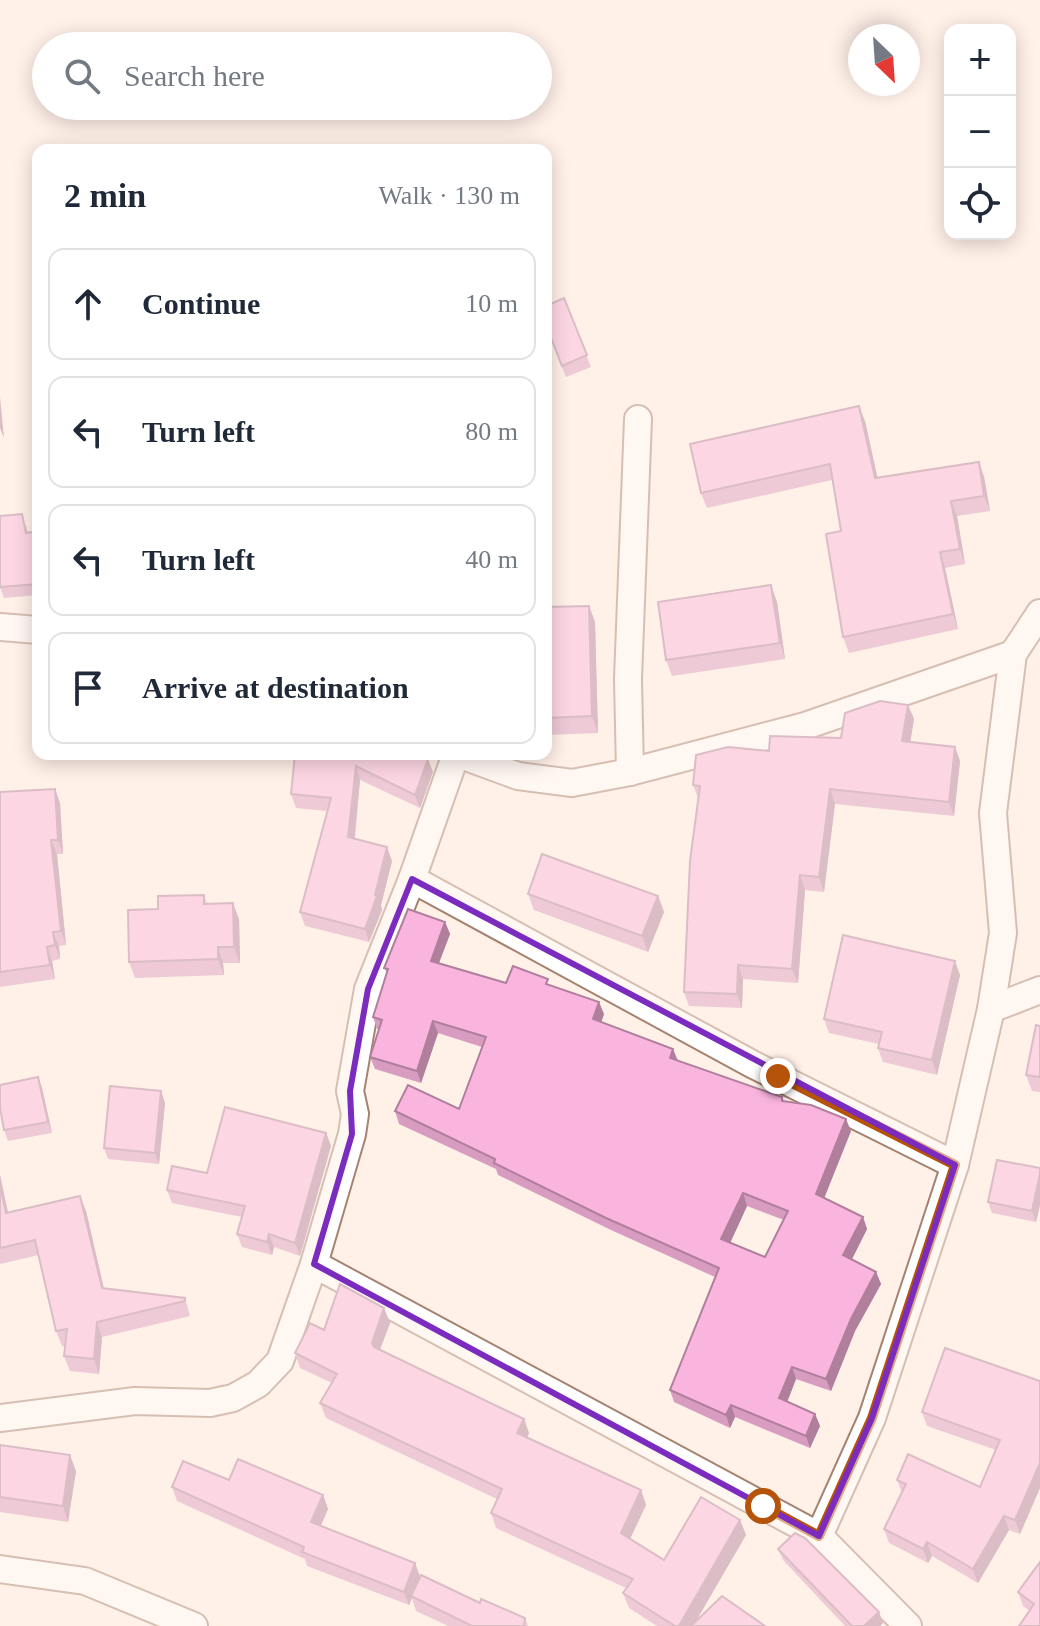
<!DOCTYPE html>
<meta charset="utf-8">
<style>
body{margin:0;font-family:Georgia,serif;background:#f2f2f3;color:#1f2937}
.controls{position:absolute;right:24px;top:24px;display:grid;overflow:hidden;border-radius:16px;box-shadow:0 4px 20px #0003}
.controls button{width:72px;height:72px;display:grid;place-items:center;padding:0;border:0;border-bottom:2px solid #e0e1e3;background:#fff;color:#1f2937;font:40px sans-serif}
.compass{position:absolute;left:848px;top:24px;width:72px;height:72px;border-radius:50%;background:#fff;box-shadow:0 4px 20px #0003;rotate:155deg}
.stop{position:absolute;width:24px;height:24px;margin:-18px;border:6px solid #b45309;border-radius:50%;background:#fff}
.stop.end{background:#b45309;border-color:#fff;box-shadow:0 2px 8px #0008}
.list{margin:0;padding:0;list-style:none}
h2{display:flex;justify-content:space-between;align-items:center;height:104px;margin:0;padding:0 32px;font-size:34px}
h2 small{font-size:26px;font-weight:400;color:#747a83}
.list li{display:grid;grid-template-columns:52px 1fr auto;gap:24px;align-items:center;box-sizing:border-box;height:112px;margin:0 16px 16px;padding:0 16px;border:2px solid #e0e1e3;border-radius:16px}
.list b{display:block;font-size:30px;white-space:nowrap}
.list em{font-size:26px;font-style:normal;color:#747a83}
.icon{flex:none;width:44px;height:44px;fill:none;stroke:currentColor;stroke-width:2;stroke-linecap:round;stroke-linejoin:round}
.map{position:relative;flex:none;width:1040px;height:1626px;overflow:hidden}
.search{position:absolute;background:#fff;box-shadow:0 4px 20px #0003;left:32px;top:32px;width:520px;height:88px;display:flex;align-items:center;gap:20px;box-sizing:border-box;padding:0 28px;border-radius:44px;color:#747a83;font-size:30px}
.panel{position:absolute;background:#fff;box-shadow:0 4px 20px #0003;left:32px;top:144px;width:520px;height:616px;border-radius:16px}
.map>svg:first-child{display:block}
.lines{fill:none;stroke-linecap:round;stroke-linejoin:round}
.minor-casing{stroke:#a48371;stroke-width:30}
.minor{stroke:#fff;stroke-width:26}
.wall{fill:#d79cc0;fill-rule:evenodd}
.shaded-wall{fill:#af7f9c}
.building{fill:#fab5df;stroke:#af7f9c;stroke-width:2;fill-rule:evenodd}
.route{stroke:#b45309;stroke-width:10}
.marked{fill:none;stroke:#7b2cbf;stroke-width:6;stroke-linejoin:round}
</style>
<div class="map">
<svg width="1040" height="1626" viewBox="0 0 1040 1626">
<rect width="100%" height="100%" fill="#fff0e8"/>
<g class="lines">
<g class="minor-casing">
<g id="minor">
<polyline points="0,627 38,630"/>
<polyline points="458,754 518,776 572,783 630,772 805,726 1013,654"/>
<polyline points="630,772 628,679 638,419"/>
<polyline points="412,879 752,1064 955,1165"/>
<polyline points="991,1009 1040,990"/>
<polyline points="314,1264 819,1536 908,1626"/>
<polyline points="0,1418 135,1401 210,1403 233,1398 258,1384 280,1361 314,1264 352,1134 355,1114 350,1091 368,989 412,879 456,754"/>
<polyline points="819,1536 872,1418 955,1165 991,1009 1003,933 993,813 1013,654 1040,613"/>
<polyline points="0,1569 85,1581 194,1626"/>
</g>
</g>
<use href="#minor" class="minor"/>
</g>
<g class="wall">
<polygon points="564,298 591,367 566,377 546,326"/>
<polygon points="865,421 877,478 979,462 984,477 990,511 957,516 965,564 945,568 958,629 849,653 843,637 841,531 832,480 707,508 701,493"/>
<polygon points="26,525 28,533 38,531 38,595 4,598 0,587"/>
<polygon points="777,602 785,659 672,676 666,660"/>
<polygon points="589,606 595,622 598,733 546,735 546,607"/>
<polygon points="908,705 914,719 910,742 955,747 960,761 954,816 835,804 824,892 805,890 798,983 743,979 742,1008 689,1006 684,992 698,798 693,785 769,751 841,738"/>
<polygon points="295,754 433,772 420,808 360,780 355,839 392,861 381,905 382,910 369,942 305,926 300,912 327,811 296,808 291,794"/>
<polygon points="0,792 60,803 63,854 57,854 66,945 59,946 60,959 52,961 55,979 0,987"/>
<polygon points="528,894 658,896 664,912 648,952 534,910"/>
<polygon points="204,895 207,904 239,919 240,963 223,963 224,975 135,978 129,962 158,909"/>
<path d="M445 922 450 934 439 963 506 983 550 985 604 1014 601 1022 673 1049 677 1061 782 1097 784 1101 851 1131 824 1198 863 1217 867 1229 852 1259 876 1272 881 1284 855 1331 831 1391 796 1379 787 1402 815 1414 820 1426 810 1448 735 1417 730 1428 674 1402 670 1390 715 1277 611 1230 498 1175 496 1169 399 1124 395 1111 459 1109 482 1047 438 1033 421 1083 375 1069 370 1057 379 1029H377L373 1017 387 973 384 968ZM747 1206 784 1220 765 1257 730 1243Z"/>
<polygon points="960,975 937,1075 883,1062 878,1048 879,1044 829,1033 824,1019"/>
<polygon points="1040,1026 1040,1092 1032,1091 1026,1075"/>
<polygon points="38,1077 42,1088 52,1133 8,1141 4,1130"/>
<polygon points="161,1091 165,1103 159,1164 108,1159 104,1148"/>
<polygon points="326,1133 331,1146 300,1256 274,1247 272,1255 242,1247 237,1234 242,1217 172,1203 167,1190 207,1173"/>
<polygon points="1040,1174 1040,1205 1036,1222 992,1213 988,1202"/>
<polygon points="0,1175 8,1212 86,1211 104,1288 185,1298 190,1316 102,1337 99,1374 70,1371 64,1356 65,1346 62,1346 56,1331 39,1255 0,1264"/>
<polygon points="384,1308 390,1323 380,1350 524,1419 529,1433 527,1438 641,1490 646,1505 630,1539 664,1560 740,1520 746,1535 696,1621 765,1626 657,1626 629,1608 623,1593 626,1588 496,1528 491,1513 497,1499 326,1418 320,1403 332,1383 300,1368 295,1353 324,1330"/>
<polygon points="1040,1381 1040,1488 1020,1534 1009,1530 978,1583 932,1556 928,1563 889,1543 884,1529 902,1493 897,1480 980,1487 996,1450 927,1426 922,1412"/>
<polygon points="0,1445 76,1471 68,1522 0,1512"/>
<polygon points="229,1480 323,1495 328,1509 321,1526 415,1563 420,1577 480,1603 525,1618 528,1626 448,1626 416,1611 412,1598 409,1605 307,1566 305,1559 177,1501 172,1487"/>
<polygon points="778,1549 879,1612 883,1623 880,1626 845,1626 783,1560"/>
<polygon points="1040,1562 1040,1626 1030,1611 1023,1606 1018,1592"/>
</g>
<g class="shaded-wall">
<polygon points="0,397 4,438 0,428"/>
<polygon points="859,406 865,421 881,493 875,478"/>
<polygon points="979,462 984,477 990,511 984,496"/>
<polygon points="951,501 957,516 965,564 960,549"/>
<polygon points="940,552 945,568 958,629 953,614"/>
<polygon points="771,585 777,602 785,659 780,643"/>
<polygon points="589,606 595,622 598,733 592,716"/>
<polygon points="908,705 914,719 908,756 902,741"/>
<polygon points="955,747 960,761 954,816 949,802"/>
<polygon points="428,759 433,772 420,808 415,795"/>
<polygon points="356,766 360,780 353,851 348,837"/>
<polygon points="55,789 60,803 63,854 58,840"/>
<polygon points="830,789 835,804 824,892 819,877"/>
<polygon points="51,840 57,854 66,945 61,931"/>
<polygon points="387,847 392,861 381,905 382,910 369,942 365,929"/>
<polygon points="800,875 805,890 798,983 792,969"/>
<polygon points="658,896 664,912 648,952 642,936"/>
<polygon points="233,903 239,919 240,963 234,947"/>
<polygon points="445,922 450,934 435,973 431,961"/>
<polygon points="53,932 59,946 60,959 55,945"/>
<polygon points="47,947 52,961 55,979 50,965"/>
<polygon points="218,947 223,963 224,975 218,959"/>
<polygon points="955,961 960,975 937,1075 932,1060"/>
<polygon points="738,965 743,979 742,1008 737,994"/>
<polygon points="599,1002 604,1014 598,1031 593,1019"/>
<polygon points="433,1021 438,1033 421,1083 417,1071"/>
<polygon points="673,1049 678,1061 670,1058"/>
<polygon points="38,1077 42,1088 52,1133 48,1122"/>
<polygon points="161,1091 165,1103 159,1164 155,1153"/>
<polygon points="846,1119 851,1131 821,1206 816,1194"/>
<polygon points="326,1133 331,1146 300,1256 295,1243"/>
<polygon points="1040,1174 1040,1205 1036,1222 1032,1211"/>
<polygon points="0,1175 11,1228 6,1213 0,1185"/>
<polygon points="743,1193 747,1206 726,1252 721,1239"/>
<polygon points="80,1196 86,1211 107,1303 102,1288"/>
<polygon points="863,1217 867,1229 848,1267 843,1255"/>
<polygon points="269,1234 274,1247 272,1255 267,1242"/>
<polygon points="876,1272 881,1284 855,1331 831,1391 826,1379 851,1319"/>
<polygon points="384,1308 390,1323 377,1357 372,1343"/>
<polygon points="97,1322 102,1337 99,1374 94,1359"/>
<polygon points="792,1367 796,1379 784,1410 779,1398"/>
<polygon points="731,1405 735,1417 730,1428 726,1415"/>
<polygon points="815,1414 820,1426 810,1448 806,1436"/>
<polygon points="524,1419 529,1433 522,1448 517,1433"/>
<polygon points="70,1455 76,1471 68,1522 63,1506"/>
<polygon points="1040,1463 1040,1488 1020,1534 1015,1520"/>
<polygon points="641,1490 646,1505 626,1547 621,1533"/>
<polygon points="323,1495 328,1509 316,1536 311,1522"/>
<polygon points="1004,1516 1009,1530 978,1583 973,1569"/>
<polygon points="740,1520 746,1535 693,1626 679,1626"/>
<polygon points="927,1542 932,1556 928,1563 923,1549"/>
<polygon points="415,1563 420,1577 411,1596 412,1598 409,1605 404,1592"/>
<polygon points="879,1612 883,1623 880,1626 864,1626"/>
</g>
<g class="building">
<polygon points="564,298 587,355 562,366 546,325 546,306"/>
<polygon points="859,406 875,478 979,462 984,496 951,501 960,549 940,552 953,614 843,637 826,534 841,531 830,464 701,493 690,444"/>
<polygon points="22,514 26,533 38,531 38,584 0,587 0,516"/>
<polygon points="771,585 780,643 666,660 658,602"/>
<polygon points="589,606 592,716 546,718 546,607"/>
<polygon points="880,701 908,705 902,741 955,747 949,802 830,789 819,877 800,875 792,969 738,965 737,994 684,992 690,861 700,786 693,785 696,755 728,747 769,751 770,736 841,738 845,713"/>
<polygon points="295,754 418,754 428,759 415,795 356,766 348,837 387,847 375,895 377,896 365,929 300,912 331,798 291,794"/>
<polygon points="55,789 58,840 51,840 61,931 53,932 55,945 47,947 50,965 0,972 0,792"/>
<polygon points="542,854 658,896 642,936 528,894"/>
<polygon points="204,895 204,904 233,903 234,947 218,947 218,959 129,962 128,910 158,909 158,896"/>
<path d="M408 909 445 922 431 961 506 983 513 966 548 979 546 984 599 1002 593 1019 673 1049 670 1058 782 1097V1101L811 1105 846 1119 816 1194 863 1217 843 1255 876 1272 851 1319 826 1379 792 1367 779 1398 815 1414 806 1436 731 1405 726 1415 670 1390 719 1268 606 1218 494 1163 495 1159 395 1111 408 1085 459 1109 486 1037 433 1021 417 1071 370 1057 382 1020 373 1017 388 969 384 968ZM743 1193 788 1211 765 1257 721 1239Z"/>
<polygon points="843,935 955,961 932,1060 878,1048 882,1032 824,1019"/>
<polygon points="1036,1025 1040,1026 1040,1077 1026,1075"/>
<polygon points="38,1077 48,1122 4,1130 0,1108 0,1085"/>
<polygon points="110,1086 161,1091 155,1153 104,1148"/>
<polygon points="225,1107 326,1133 295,1243 269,1234 267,1242 237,1234 245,1206 167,1190 172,1166 207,1173"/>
<polygon points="997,1160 1040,1168 1040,1174 1032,1211 988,1202"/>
<polygon points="0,1185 6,1213 80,1196 102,1288 185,1298 185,1301 97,1322 94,1359 64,1356 67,1329 56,1331 35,1240 0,1248"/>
<polygon points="340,1284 384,1308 372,1343 374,1347 524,1419 517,1433 641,1490 621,1533 664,1560 701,1497 740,1520 679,1626 675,1626 623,1593 633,1579 491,1513 502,1489 320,1403 337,1374 295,1353 310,1323 324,1330"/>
<polygon points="945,1348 1040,1381 1040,1463 1015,1520 1004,1516 973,1569 927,1542 923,1549 884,1529 906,1484 897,1480 908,1454 980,1487 1000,1440 922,1412"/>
<polygon points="0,1445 70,1455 63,1506 0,1497"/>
<polygon points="238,1459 323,1495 311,1522 415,1563 404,1592 302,1552 304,1547 172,1487 183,1461 229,1480"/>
<polygon points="795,1533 805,1538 879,1612 864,1626 852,1626 778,1549"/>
<polygon points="1040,1562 1040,1626 1019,1626 1034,1604 1018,1592"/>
<polygon points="421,1575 480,1603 481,1599 525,1618 524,1626 472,1626 411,1596"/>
<polygon points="722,1596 765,1626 691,1626"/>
</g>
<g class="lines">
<polyline class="route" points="763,1506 819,1536 872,1418 955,1165 778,1076"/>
</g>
<path d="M0 0H1040V1626H0ZM412 879 955 1165 872 1418 819 1536 314 1264 352 1134 350 1091 368 989Z" fill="#fff0e8" fill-opacity=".55" fill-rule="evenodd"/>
<path class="marked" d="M412 879 955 1165 872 1418 819 1536 314 1264 352 1134 350 1091 368 989Z"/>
</svg>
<div class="controls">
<button>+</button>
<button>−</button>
<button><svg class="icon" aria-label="locate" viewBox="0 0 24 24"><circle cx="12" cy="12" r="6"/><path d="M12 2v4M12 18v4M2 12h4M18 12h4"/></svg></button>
</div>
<svg class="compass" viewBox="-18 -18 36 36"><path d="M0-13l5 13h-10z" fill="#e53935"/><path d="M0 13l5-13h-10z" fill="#747a83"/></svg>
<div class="stop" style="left:763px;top:1506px"></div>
<div class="stop end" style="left:778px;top:1076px"></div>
<div class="search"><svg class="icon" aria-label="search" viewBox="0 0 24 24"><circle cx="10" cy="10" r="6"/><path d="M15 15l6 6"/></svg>Search here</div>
<section class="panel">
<h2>2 min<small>Walk · 130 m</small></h2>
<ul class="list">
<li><svg class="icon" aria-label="ahead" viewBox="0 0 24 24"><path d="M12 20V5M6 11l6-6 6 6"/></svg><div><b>Continue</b></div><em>10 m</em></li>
<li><svg class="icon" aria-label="left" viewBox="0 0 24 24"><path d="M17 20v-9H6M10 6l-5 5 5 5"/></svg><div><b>Turn left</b></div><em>80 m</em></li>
<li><svg class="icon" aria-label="left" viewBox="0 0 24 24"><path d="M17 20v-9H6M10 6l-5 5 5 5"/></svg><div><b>Turn left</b></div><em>40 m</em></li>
<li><svg class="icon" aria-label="arrive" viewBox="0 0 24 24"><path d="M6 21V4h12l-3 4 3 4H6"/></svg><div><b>Arrive at destination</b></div></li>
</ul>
</section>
</div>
